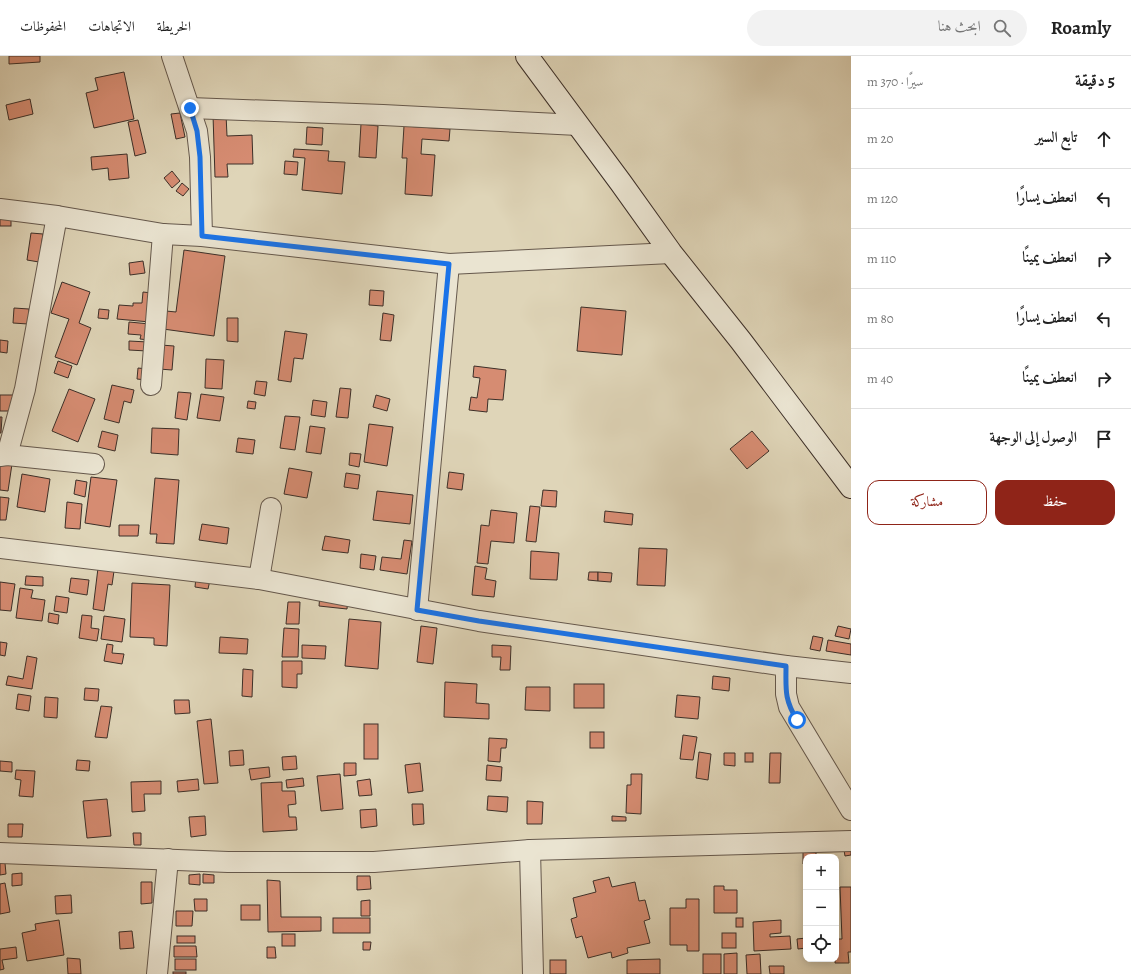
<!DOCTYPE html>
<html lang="ar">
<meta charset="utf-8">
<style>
body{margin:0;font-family:Alegreya,Amiri,serif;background:#f2f2f2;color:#222;direction:rtl}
.controls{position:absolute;right:12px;bottom:12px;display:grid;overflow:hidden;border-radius:8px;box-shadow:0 2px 10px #0003}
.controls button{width:36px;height:36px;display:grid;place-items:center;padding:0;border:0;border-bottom:1px solid #e0e0e0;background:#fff;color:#222;font:20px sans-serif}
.stop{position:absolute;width:12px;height:12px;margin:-9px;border:3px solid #1a73e8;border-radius:50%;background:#fff}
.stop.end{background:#1a73e8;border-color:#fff;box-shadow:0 1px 4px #0008}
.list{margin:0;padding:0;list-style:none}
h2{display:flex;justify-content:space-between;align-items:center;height:52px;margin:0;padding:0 16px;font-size:17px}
h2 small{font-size:13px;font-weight:400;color:#767676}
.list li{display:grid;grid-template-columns:26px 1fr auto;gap:12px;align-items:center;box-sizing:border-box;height:60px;padding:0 16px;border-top:1px solid #e0e0e0}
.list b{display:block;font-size:15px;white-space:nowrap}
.list em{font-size:13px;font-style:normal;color:#767676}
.actions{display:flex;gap:8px;padding:12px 16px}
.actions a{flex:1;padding:9px 0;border:1px solid #8f2418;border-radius:12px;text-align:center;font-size:14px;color:#8f2418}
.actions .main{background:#8f2418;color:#fff}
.icon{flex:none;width:22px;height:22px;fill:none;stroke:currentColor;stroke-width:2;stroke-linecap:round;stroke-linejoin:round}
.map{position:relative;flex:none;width:851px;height:918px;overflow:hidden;direction:ltr}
header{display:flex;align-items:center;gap:24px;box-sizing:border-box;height:56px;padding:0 20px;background:#fff;border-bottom:1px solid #e0e0e0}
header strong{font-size:19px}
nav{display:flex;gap:22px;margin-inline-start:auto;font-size:14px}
.search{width:280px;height:36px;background:#f2f2f2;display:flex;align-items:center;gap:10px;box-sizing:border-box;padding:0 14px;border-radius:22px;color:#767676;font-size:15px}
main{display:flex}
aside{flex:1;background:#fff}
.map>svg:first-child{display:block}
.building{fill:#d68c72;stroke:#3c2f28}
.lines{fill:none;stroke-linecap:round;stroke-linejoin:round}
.street-casing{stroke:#65584c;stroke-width:22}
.secondary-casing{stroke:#3c2f28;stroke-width:24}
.street{stroke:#eae4d1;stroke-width:20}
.secondary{stroke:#eae4d1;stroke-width:22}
.route{stroke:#1a73e8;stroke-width:5}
</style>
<header>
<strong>Roamly</strong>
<div class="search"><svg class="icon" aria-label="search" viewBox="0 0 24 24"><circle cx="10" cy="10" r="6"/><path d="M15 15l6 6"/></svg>ابحث هنا</div>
<nav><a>الخريطة</a><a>الاتجاهات</a><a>المحفوظات</a></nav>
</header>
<main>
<aside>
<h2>5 دقيقة<small>سيرًا · 370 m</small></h2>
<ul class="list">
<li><svg class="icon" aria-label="ahead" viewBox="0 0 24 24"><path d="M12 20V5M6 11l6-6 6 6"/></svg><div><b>تابع السير</b></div><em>20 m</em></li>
<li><svg class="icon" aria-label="left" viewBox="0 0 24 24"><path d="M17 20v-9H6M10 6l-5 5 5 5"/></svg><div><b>انعطف يسارًا</b></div><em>120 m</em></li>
<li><svg class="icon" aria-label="right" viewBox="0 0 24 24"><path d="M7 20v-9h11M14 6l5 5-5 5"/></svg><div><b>انعطف يمينًا</b></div><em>110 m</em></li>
<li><svg class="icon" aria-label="left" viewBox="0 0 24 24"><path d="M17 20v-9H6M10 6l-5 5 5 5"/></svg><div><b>انعطف يسارًا</b></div><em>80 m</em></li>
<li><svg class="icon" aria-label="right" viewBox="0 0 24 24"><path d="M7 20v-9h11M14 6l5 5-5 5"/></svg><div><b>انعطف يمينًا</b></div><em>40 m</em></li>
<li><svg class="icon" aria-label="arrive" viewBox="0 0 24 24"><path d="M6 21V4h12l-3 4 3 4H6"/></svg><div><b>الوصول إلى الوجهة</b></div></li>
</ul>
<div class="actions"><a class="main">حفظ</a><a>مشاركة</a></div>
</aside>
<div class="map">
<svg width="851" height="918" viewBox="0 0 851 918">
<rect width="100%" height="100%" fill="#dfd5b8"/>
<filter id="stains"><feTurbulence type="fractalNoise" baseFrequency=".005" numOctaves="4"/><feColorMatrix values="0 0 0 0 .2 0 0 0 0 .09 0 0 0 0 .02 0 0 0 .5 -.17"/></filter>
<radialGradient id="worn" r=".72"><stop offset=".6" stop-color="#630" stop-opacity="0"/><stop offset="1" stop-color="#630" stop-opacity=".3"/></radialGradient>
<g class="building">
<polygon points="9,0 40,0 40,6 9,8"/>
<polygon points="124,16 134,63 94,72 86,37 98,34 95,22"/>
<polygon points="30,43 33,58 9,64 6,49"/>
<polygon points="180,57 185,81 176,83 171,58"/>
<polygon points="226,58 227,80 252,79 253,108 227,108 228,121 215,121 213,59"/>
<polygon points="138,64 146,97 135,100 128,66"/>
<polygon points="361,68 378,70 376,102 359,101"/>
<polygon points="404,70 450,73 449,85 422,83 421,98 435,99 432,140 405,138 407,102 402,102"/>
<polygon points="307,71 323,72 322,89 306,88"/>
<polygon points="294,93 329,95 328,105 345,106 342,138 302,134 305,102 293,101"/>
<polygon points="127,98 129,122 109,124 108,112 92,114 91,101"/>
<polygon points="285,105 298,106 297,119 284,118"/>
<polygon points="172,115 180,125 172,132 164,122"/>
<polygon points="182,127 189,133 183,140 176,135"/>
<rect x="0" y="162" width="11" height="8"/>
<polygon points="31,177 43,178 39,206 27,204"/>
<polygon points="184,194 225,200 214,280 163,273 166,255 176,256"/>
<polygon points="143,205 145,217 130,219 129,207"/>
<polygon points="62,226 90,236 79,267 91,272 77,309 55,301 69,263 51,257"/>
<polygon points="370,234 384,235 383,250 369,249"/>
<polygon points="143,236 152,237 150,266 117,263 119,249 133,250 133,247 142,247"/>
<polygon points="581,251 626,255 622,299 577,295"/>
<polygon points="14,252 29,253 28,268 13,267"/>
<polygon points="99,253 109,254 108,263 98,262"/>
<polygon points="383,257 394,259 391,285 380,284"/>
<polygon points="227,262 238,262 238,286 227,285"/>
<polygon points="129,266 150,268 149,284 140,283 141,279 128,278"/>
<polygon points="285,275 307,278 303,303 294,302 291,326 278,324"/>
<polygon points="0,284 8,285 7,297 0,296"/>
<polygon points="129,285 148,286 147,295 129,294"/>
<polygon points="161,289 174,290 172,314 159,313"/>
<polygon points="206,303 224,304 222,333 205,332"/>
<polygon points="58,305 72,310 68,322 54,317"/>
<polygon points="474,310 506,314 503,344 488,343 487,356 469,354 471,341 477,342 480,322 473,321"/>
<polygon points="138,312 147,313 146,324 137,323"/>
<polygon points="256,325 267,326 265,340 254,338"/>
<polygon points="112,329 134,334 131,347 124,345 119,367 104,363"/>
<polygon points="340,332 351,333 348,362 336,361"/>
<polygon points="69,333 95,343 78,386 52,375"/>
<polygon points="178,336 191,337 187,364 175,362"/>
<polygon points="201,338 224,341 220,365 197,362"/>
<rect x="0" y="339" width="13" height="16"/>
<polygon points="376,339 390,343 387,355 373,351"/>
<polygon points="313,344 327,346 325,361 311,359"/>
<polygon points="248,345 256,346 255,353 247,352"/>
<polygon points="285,360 300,361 295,394 280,392"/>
<polygon points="0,361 2,361 1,377 0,377"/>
<polygon points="369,368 393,371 387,410 364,406"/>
<polygon points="310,370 325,372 321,398 306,396"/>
<polygon points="152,372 179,373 178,399 151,397"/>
<polygon points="102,375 118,379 115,395 98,391"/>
<polygon points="752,375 769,395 747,413 730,393"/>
<polygon points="238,382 255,384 253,398 236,396"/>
<polygon points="350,397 361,398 359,411 349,409"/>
<polygon points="0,407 12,408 8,435 0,434"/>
<polygon points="289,412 312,416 307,442 284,438"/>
<polygon points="449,416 464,418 462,434 447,432"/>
<polygon points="346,417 360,419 358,433 344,431"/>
<polygon points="22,418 50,423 45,456 17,451"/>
<polygon points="91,421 117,424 110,471 85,467"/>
<polygon points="155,422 179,424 174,488 156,487 157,478 150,478"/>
<polygon points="76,424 87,426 85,441 74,438"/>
<polygon points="543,434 557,435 556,451 541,450"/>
<polygon points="377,435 413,439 410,468 373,464"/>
<polygon points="0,441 9,442 6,464 0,464"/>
<polygon points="67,446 82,448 80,473 65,472"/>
<polygon points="530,450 540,451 536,486 526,485"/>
<polygon points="491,454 517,457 514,487 491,485 488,508 477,507 481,469 489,470"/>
<polygon points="605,455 633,458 632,469 604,466"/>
<polygon points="202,468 229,472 227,488 199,484"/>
<polygon points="119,469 139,469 138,480 119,480"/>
<polygon points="325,480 350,484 348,497 322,494"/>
<polygon points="404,484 412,485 407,518 380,514 382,501 401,503"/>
<polygon points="639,492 667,493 665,530 637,529"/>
<polygon points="531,495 559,497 557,524 530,523"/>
<polygon points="361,498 376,500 374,514 360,512"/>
<polygon points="475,510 487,512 485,523 496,525 494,541 472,539"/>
<polygon points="98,512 114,515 112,529 108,528 104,555 93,553"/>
<polygon points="589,516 598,516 598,525 588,524"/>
<polygon points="598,516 612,517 611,526 598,525"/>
<polygon points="26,520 43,521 43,530 25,529"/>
<polygon points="196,521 210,524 208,533 195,531"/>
<polygon points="71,522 89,524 87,539 69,536"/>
<polygon points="0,526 15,528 11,555 0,554"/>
<polygon points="132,527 170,529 167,590 154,589 154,582 130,581"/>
<polygon points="20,532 33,534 31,542 45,544 42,565 16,562"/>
<polygon points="320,538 348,541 347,553 319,550"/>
<polygon points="56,540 69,542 67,557 54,555"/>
<polygon points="288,546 300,546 299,568 286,568"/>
<polygon points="49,557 59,559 58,568 48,566"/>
<polygon points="82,559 92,560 91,572 99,573 97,585 79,582"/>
<polygon points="104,560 125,563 122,586 101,583"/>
<polygon points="349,563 381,566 378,613 345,610"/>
<polygon points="421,570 437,572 433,608 417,606"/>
<polygon points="838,570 851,573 849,583 835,580"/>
<polygon points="284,572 299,573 298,601 282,601"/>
<polygon points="813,580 823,582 820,595 810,593"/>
<polygon points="220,581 248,583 247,598 219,597"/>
<polygon points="828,584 851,588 851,599 826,595"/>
<polygon points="0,586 7,587 5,600 0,599"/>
<polygon points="107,588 113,589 112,597 124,598 122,608 104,605"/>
<polygon points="302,589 326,590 325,603 302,602"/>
<polygon points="492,589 511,590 510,614 500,614 501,601 492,601"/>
<polygon points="27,600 37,602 32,633 6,629 8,620 23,623"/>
<polygon points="282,605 302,605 302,618 297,618 297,632 282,631"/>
<polygon points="243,613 253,614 252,641 242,640"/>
<polygon points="713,620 730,622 729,635 712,633"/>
<polygon points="445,626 477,628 476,647 489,648 489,663 444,661"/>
<rect x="574" y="628" width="30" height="24"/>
<polygon points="526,631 550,631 550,655 525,654"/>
<polygon points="85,632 99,633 98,645 84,644"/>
<polygon points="18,638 31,640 29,655 16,653"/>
<polygon points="677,639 700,641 698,663 675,661"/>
<polygon points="45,641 58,642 57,662 44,661"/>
<polygon points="174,644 189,644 190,657 175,658"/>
<polygon points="101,650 112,651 107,682 95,681"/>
<polygon points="211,663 218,727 204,728 197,665"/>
<rect x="364" y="668" width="14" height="35"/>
<rect x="590" y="676" width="14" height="16"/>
<polygon points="683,679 697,681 693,704 680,703"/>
<polygon points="489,682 507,683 506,692 501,692 500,706 488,705"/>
<polygon points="243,694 244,709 230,710 229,695"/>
<polygon points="699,696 711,698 708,724 696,722"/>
<polygon points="724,697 735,697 735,710 724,709"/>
<rect x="745" y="697" width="8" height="9"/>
<polygon points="770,697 781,697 780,727 769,727"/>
<polygon points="296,700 297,713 283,714 282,701"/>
<polygon points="77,704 90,705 89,715 76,714"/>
<polygon points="0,705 12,706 12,716 0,715"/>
<polygon points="344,707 356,707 356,719 344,720"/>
<polygon points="420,707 423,735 408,737 405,709"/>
<polygon points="487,709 502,711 501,725 486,724"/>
<polygon points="269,711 270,721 251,724 249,713"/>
<polygon points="16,714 35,715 33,741 19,740 21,724 15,723"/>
<polygon points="340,718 343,753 321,755 317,720"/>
<polygon points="631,718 642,718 641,758 626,757 627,729 631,729"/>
<polygon points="303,722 304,730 287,732 286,724"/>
<polygon points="198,723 199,734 178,736 177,725"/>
<polygon points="370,723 372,739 359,740 357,725"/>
<polygon points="161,725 161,738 144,738 145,755 132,756 131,726"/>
<polygon points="282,726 282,735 295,735 296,748 288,749 289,761 296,761 297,774 263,776 261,727"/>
<polygon points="488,740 508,741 507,756 487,754"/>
<polygon points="107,743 111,780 87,782 83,745"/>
<polygon points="527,745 543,746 542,768 527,768"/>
<polygon points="412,748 423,748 424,768 413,769"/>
<polygon points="376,753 377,770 361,772 360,754"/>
<polygon points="205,760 206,779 191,781 189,761"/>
<polygon points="612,760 626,761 626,765 612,765"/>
<polygon points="8,768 23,768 22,781 8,781"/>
<polygon points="133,777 141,777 141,789 134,789"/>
<polygon points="844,794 851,794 851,799 845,800"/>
<polygon points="803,795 816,795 816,801 806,801 806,808 803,808"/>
<polygon points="0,807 5,807 6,818 0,819"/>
<polygon points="22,817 22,829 12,830 12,818"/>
<polygon points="200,818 200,829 189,828 189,819"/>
<polygon points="203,818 214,819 214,827 203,827"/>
<polygon points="357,820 370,820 371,833 357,834"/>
<polygon points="609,821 612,831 635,826 639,845 645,844 650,863 644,865 650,887 627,892 628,897 612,902 611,896 588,902 582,880 576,882 571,863 577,861 573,842 596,836 593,825"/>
<polygon points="267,824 280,825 281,861 321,861 321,875 268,876"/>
<polygon points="141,826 152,826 152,847 141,848"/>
<polygon points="5,827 10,856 0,858 0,828"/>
<polygon points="714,830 724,830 724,834 737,834 737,857 714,857"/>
<polygon points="840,831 851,831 851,896 848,896 849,907 835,907 836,883 842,883"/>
<polygon points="71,839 72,857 56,858 55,840"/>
<polygon points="194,843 207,843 207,855 195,855"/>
<polygon points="686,843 699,843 699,895 687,895 687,889 670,889 670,852 686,852"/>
<polygon points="370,844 370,860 361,860 361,845"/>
<rect x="241" y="849" width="19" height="15"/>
<polygon points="176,855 193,855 192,870 176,870"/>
<rect x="333" y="862" width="37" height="15"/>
<rect x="736" y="862" width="7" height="9"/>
<polygon points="59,864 64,899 27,905 22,877 36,874 35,868"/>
<polygon points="781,864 781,877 770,878 770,881 790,880 791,893 754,895 753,866"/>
<polygon points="132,875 134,892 120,893 119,876"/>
<rect x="722" y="877" width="14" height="15"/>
<rect x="282" y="878" width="13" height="12"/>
<rect x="177" y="880" width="18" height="7"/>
<polygon points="806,882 806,892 798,893 797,883"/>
<polygon points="363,886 371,886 370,894 363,894"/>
<polygon points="174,890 196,890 197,901 174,901"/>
<polygon points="16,891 17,902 2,904 4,913 0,914 0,893"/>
<polygon points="267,891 275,891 276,902 267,902"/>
<polygon points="737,897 737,918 724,918 724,898"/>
<rect x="703" y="898" width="18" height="20"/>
<polygon points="760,898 761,918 747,918 746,899"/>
<polygon points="67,902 80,903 81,918 68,918"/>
<rect x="175" y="903" width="21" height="11"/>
<polygon points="660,903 660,918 627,918 627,904"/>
<rect x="550" y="904" width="16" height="14"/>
<polygon points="769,910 784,910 784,918 770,918"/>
<rect x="173" y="916" width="13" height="2"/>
</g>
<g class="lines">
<g class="street-casing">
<g id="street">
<polyline points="172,0 197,75 200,101 202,180"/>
<polyline points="190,52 383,59 578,69"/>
<polyline points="0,153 57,160 163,178 202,180 449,208 671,197"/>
<polyline points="151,329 163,178"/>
<polyline points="7,399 94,408"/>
<polyline points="0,400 7,399 25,333 57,160"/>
<polyline points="0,492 259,523 479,565 786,610 786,638 789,651 851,754"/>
<polyline points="259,523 271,452"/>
<polyline points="417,554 449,208"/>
<polyline points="786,610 851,617"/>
<polyline points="530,794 533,918"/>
<polyline points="0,797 228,806 374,806 530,794 851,785"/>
<polyline points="157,918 168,803"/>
</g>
</g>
<g class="secondary-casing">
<polyline id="secondary" points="527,0 621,127 671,197 741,285 851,431"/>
</g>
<use href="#street" class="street"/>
<use href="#secondary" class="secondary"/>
</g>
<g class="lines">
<path class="route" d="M190 52 197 75 200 101 202 180 449 208 417 554 479 565 786 610C786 633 784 643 797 664"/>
</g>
<rect width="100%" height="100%" filter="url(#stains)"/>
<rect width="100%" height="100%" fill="url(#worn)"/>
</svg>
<div class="controls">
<button>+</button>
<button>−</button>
<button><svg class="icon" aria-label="locate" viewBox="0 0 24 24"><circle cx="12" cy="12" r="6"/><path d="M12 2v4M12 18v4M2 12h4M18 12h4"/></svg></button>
</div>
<div class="stop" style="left:797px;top:664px"></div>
<div class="stop end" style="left:190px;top:52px"></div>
</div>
</main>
